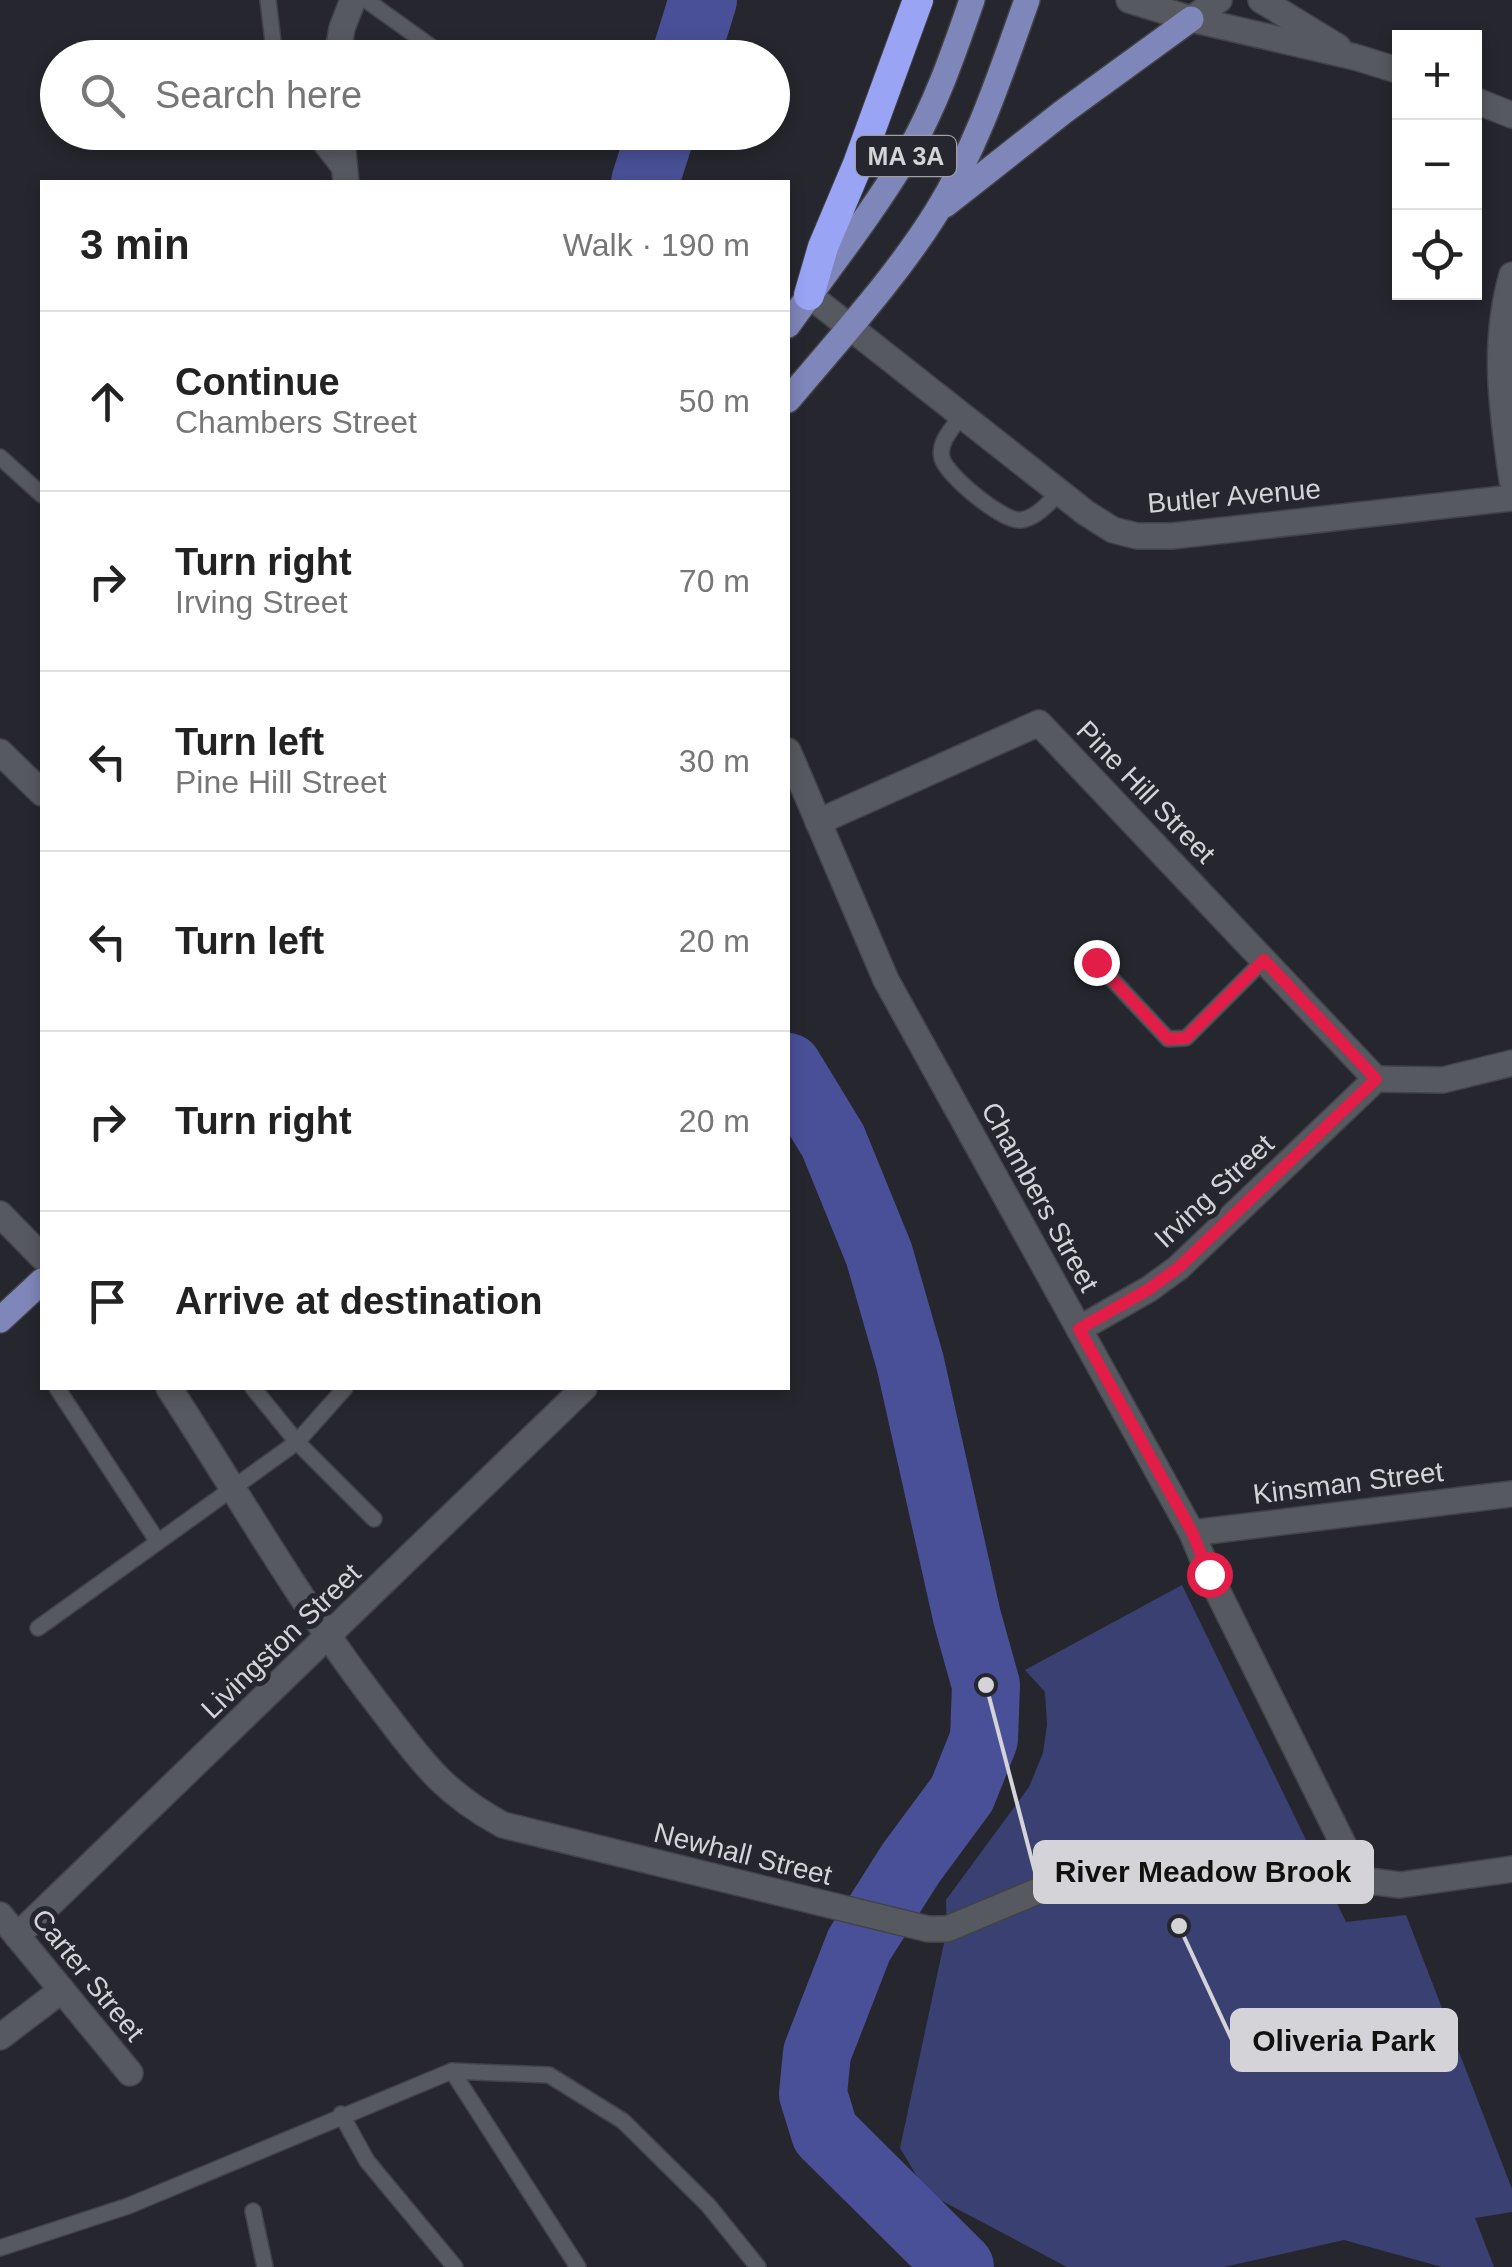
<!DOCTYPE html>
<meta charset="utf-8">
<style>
body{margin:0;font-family:Arial,sans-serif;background:#f2f2f2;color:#222}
.controls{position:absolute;right:30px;top:30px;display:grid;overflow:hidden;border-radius:0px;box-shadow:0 5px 15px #0003}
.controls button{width:90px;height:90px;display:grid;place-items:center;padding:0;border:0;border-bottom:2px solid #e0e0e0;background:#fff;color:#222;font:50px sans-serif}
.stop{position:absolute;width:30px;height:30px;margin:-22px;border:8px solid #e11d48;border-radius:50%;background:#fff}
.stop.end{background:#e11d48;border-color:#fff;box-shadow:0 2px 10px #0008}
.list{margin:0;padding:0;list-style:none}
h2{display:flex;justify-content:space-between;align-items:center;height:130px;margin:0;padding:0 40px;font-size:42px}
h2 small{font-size:32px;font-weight:400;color:#767676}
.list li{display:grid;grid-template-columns:65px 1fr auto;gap:30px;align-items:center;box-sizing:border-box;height:180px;padding:0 40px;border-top:2px solid #e0e0e0}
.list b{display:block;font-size:38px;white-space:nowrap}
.list p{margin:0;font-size:32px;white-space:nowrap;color:#767676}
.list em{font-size:32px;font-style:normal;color:#767676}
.icon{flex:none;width:55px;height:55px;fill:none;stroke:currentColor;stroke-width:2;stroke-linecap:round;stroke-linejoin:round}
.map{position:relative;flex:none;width:1512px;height:2267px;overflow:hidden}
.search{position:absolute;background:#fff;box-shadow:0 5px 15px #0003;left:40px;top:40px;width:750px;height:110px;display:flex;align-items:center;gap:25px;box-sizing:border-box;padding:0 35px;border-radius:55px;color:#767676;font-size:38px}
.panel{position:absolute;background:#fff;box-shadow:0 5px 15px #0003;left:40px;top:180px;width:750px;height:1210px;border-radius:0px}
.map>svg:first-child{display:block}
.green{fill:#3a4071}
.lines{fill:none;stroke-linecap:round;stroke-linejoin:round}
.river{stroke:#495097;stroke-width:68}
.lane-casing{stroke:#424348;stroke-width:18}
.street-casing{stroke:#424348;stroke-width:28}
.secondary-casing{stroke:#424348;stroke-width:28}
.primary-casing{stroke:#424348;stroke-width:28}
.highway-casing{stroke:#424348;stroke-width:32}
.lane{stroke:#575960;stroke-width:15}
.street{stroke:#575960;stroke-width:25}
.secondary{stroke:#575960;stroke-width:25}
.primary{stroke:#7f86b9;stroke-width:25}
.highway{stroke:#99a4f5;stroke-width:30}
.route{stroke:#e11d48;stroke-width:12}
.labels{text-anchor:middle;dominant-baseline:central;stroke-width:10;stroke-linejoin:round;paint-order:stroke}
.shield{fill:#26272e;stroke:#9f9fa5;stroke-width:2.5}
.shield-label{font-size:25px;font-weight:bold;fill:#d3d3d8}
.street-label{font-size:28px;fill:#d3d3d8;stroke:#26272e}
.leader{fill:none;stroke:#d3d3d8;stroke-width:4}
.callout-dot{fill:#d3d3d8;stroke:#26272e;stroke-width:4}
.callout{fill:#d3d3d8;stroke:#d3d3d8;stroke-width:4}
.callout-label{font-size:30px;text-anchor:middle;font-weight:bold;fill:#111}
</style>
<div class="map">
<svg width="1512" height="2267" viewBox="0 0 1512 2267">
<rect width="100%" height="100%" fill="#26272e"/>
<polygon class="green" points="1182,1585 1346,1922 1406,1915 1512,2189 1512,2212 1475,2218 1494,2267 1442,2267 1344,2240 1224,2267 1067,2267 927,2193 900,2148 947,1929 946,1900 1029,1787 1043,1753 1047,1725 1045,1692 1025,1670"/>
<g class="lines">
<g class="river">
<polyline points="685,58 703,0"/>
<polyline points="645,182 661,132"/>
<polyline points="788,1067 833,1141 879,1254 910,1362 967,1617 986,1685 984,1739 962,1794 911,1863 859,1945 817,2053 813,2094 825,2133 960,2267"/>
</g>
<g class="lane-casing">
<g id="lane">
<polyline points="268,0 275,58"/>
<polyline points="366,0 447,58"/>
<polyline points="311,132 342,172"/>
<path d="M961 416C953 428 938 442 942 458 946 475 1003 522 1021 520 1036 518 1049 503 1059 493"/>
<polyline points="0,457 42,495"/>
<polyline points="1096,962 1168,1039 1186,1038 1264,960"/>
<polyline points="57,1388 158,1542 297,1442 345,1388"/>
<polyline points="253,1388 297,1442 374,1519"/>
<polyline points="38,1628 158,1542"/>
<polyline points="452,2071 578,2267"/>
<polyline points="341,2114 367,2161 455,2267"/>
<polyline points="253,2211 265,2267"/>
<polyline points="0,2248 128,2206 452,2071 549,2075 623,2121 708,2205 758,2267"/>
</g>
</g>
<g class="street-casing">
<g id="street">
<polyline points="337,58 342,28 353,0"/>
<polyline points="341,132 346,182"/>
<path d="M1512 275C1492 344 1502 411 1512 480"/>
<polyline points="809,295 1086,513 1113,530 1137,536 1172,536 1512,498"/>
<polyline points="788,751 886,980 1192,1533 1209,1574 1361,1880"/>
<polyline points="0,752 42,793"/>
<polyline points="818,822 1039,723 1376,1079"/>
<polyline points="1376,1079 1443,1080 1512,1063"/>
<polyline points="0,1214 42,1257"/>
<polyline points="1079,1329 1149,1289 1178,1268 1376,1079"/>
<path d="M169 1388C237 1492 298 1600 374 1699 418 1756 438 1790 503 1825L928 1929H947L1052 1885 1102 1869 1149 1863 1196 1865 1319 1882 1361 1880 1400 1885 1512 1869"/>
<polyline points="1192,1533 1512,1494"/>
<polyline points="0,1915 130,2073"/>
<polyline points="17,1936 584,1388"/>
<polyline points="0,2037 62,1990"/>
</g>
</g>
<g class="secondary-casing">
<g id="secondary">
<polyline points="1129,0 1191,19 1355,57 1400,71"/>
<polyline points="1261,0 1338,47"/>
<polyline points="1191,19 1219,0"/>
<polyline points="1474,100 1512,115"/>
</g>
</g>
<g class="primary-casing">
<g id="primary">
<polyline points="945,205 1063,112 1191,19"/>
<path d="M788 325C828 269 871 215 907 155 935 107 954 52 972 0"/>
<path d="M788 400C839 339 894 280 936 213 977 147 1001 73 1027 0"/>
<polyline points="0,1320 42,1281"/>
</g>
</g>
<g class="highway-casing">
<polyline id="highway" points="809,295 823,247 858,164 918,0"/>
</g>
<use href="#lane" class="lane"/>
<use href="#street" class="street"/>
<use href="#secondary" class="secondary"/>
<use href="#primary" class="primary"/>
<use href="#highway" class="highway"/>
</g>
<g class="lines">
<polyline class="route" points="1096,962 1168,1039 1186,1038 1264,960 1376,1079 1178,1268 1149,1289 1079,1329 1192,1532 1209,1574"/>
</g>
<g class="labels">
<rect class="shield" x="856" y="136" width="100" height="40" rx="8"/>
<g class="shield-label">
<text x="906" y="156">MA 3A</text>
</g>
<g class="street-label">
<text transform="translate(1234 496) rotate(-5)">Butler Avenue</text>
<text transform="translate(1146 792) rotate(46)">Pine Hill Street</text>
<text transform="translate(1214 1191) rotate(-43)">Irving Street</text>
<text transform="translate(1040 1197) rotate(61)">Chambers Street</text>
<text transform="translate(1348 1483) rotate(-7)">Kinsman Street</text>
<text transform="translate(281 1641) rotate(-44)">Livingston Street</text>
<text transform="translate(743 1854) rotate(14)">Newhall Street</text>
<text transform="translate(88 1975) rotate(51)">Carter Street</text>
</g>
</g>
<path class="leader" d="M986 1685L1035 1872M1179 1926L1232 2040"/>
<g class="callout-dot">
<circle cx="986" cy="1685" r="10"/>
<circle cx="1179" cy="1926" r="10"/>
</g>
<g class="callout">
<rect x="1035" y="1842" width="337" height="60" rx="10"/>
<rect x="1232" y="2010" width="224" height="60" rx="10"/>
</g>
<g class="callout-label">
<text x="1203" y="1882">River Meadow Brook</text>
<text x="1344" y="2051">Oliveria Park</text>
</g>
</svg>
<div class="controls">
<button>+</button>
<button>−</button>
<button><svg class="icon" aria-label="locate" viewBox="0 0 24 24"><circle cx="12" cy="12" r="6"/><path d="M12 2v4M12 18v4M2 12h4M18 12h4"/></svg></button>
</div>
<div class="stop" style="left:1209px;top:1574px"></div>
<div class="stop end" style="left:1096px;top:962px"></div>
<div class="search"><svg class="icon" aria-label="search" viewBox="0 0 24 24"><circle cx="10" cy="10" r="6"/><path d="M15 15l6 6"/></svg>Search here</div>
<section class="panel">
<h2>3 min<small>Walk · 190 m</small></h2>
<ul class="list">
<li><svg class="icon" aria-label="ahead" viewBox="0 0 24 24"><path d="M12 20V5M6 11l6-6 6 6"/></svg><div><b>Continue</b><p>Chambers Street</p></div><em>50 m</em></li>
<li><svg class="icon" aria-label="right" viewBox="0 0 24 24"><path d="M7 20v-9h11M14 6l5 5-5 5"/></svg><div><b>Turn right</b><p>Irving Street</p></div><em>70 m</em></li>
<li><svg class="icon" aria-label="left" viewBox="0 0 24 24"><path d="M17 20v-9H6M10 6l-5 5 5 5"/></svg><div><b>Turn left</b><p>Pine Hill Street</p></div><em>30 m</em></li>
<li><svg class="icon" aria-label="left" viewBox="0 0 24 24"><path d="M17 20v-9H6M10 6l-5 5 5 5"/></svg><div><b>Turn left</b></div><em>20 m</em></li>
<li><svg class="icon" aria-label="right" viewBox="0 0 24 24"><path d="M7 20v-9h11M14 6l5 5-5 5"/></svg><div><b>Turn right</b></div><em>20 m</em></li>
<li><svg class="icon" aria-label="arrive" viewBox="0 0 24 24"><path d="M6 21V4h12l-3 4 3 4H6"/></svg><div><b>Arrive at destination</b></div></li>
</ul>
</section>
</div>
